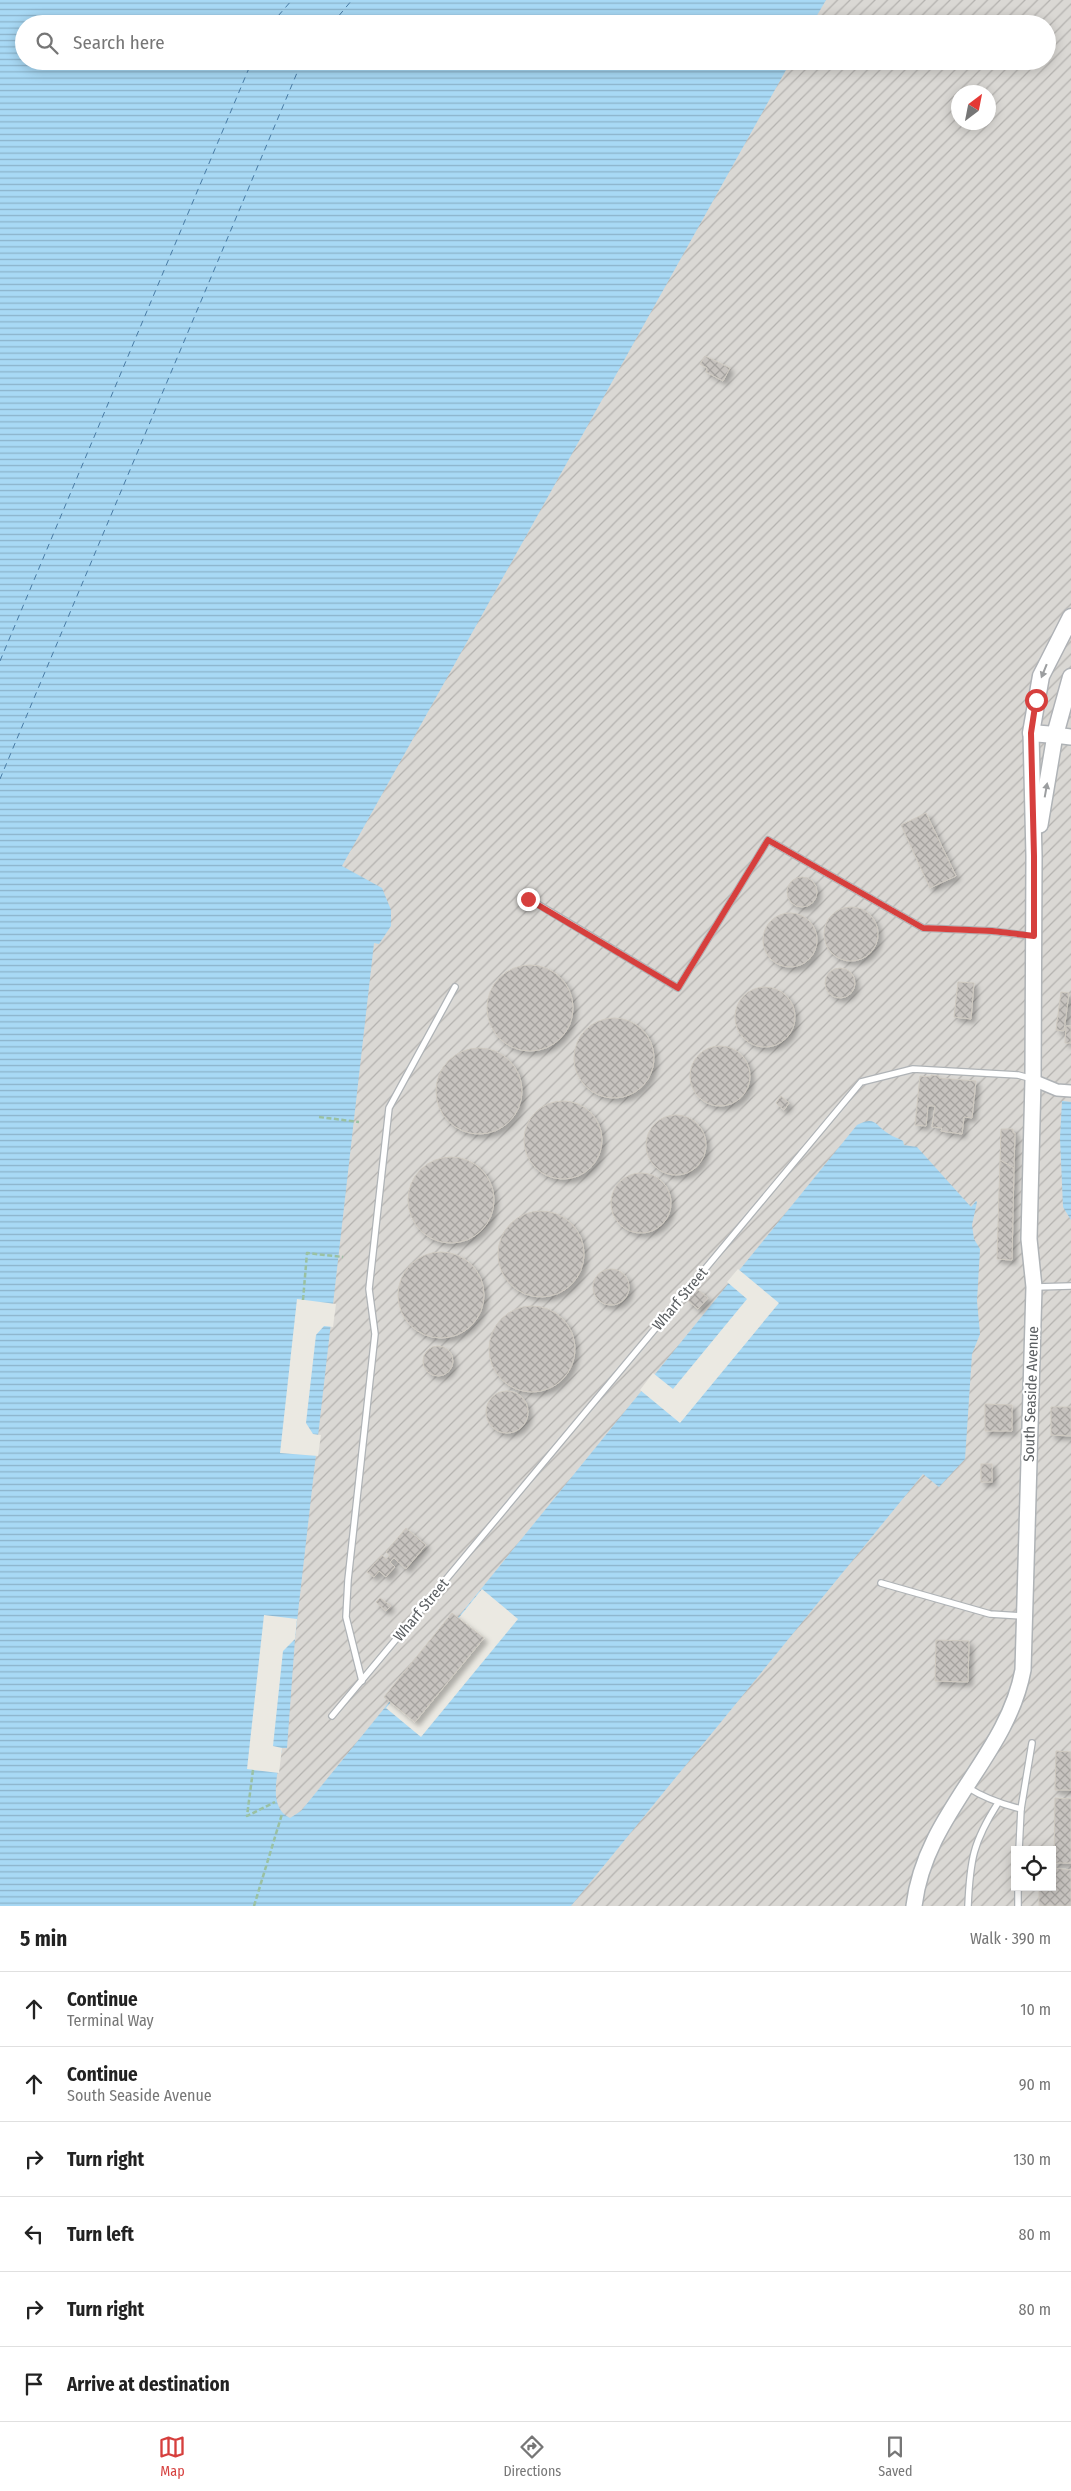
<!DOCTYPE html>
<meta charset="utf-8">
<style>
body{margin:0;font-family:"Fira Sans Condensed",sans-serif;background:#f2f2f2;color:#222}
.controls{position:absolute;right:15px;bottom:15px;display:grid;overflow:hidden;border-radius:0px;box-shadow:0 2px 12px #0003}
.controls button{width:45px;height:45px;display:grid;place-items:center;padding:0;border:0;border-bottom:1px solid #e0e0e0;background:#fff;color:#222;font:25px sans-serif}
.compass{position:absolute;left:951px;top:85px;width:45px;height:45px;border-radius:50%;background:#fff;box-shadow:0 2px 12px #0003;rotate:32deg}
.stop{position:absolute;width:15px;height:15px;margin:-11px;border:4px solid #d63f3d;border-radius:50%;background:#fff}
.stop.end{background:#d63f3d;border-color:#fff;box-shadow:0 1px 5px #0008}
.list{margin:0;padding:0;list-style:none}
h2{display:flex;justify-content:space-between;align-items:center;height:65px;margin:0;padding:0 20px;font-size:21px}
h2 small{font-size:16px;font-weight:400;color:#767676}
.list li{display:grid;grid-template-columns:32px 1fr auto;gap:15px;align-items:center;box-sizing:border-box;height:75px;padding:0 20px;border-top:1px solid #e0e0e0}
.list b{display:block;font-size:19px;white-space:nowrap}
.list p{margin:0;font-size:16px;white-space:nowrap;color:#767676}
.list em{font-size:16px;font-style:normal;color:#767676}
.icon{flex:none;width:28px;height:28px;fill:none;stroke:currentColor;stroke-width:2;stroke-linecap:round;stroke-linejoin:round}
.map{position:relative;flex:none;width:1071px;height:1906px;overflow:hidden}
.search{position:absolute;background:#fff;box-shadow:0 2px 12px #0003;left:15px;right:15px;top:15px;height:55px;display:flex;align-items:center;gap:12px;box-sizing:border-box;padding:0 18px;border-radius:28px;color:#767676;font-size:19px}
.sheet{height:515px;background:#fff}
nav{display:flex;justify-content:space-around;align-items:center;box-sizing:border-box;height:70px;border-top:1px solid #e0e0e0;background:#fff;font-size:14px;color:#767676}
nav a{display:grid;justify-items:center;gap:2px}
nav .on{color:#d63f3d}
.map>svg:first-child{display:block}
.industrial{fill:url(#industrial-furrows);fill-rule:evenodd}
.water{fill:url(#water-rules)}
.pier{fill:#ebe9e2}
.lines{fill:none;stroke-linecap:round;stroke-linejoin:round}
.ferry{stroke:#487ba5;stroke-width:1;stroke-dasharray:6 5;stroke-linecap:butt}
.building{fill:url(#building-cross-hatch);stroke:#cfcac1;filter:url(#shadow)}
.service-casing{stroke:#afb3b6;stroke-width:8}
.minor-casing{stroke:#afb3b6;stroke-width:14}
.tertiary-casing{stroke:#afb3b6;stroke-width:18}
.secondary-casing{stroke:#afb2b6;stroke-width:19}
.path{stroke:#9ac1a3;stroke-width:2.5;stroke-dasharray:5 2.5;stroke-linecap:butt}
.service{stroke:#fff;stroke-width:5.5}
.minor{stroke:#fff;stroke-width:11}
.tertiary{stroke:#fff;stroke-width:15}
.secondary{stroke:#fff;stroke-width:16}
.oneway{fill:#9c9ea0}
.route{stroke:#d63f3d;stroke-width:6}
.labels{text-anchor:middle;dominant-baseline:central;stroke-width:4.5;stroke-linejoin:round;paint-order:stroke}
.street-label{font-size:15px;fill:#5a5e61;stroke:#fff}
</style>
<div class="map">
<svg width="1071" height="1906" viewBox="0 0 1071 1906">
<defs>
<pattern id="industrial-furrows" width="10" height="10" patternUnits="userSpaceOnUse" patternTransform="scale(1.25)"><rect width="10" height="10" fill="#dad8d4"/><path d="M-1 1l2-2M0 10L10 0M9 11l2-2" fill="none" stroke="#b4b2af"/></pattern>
<pattern id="water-rules" width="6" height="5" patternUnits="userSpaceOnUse" patternTransform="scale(1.25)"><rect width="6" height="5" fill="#a8d9f5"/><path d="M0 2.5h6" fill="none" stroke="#8cb3ca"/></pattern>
<pattern id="building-cross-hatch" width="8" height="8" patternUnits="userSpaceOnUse" patternTransform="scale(1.25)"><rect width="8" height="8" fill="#c7c3bf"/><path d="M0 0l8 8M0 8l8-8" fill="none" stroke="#a5a29f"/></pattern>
<filter id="shadow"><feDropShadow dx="4" dy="4" stdDeviation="2.5" flood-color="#0004"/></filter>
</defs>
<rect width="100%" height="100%" fill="#ebe9e2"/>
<path class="industrial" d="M0 0H1071V1906H0ZM24 24H1047V61H24ZM958 92H988V122H958ZM1015 1850H1052V1887H1015Z"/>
<g class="water">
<path d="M0 0H826L812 24H24V61H791L342 866 382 888 391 910V926L379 944 374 943 295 1639 287 1748H282C279 1770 266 1807 290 1818L301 1811 857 1125C876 1115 875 1126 889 1134 893 1137 898 1138 903 1141L904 1145 917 1147 971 1207 976 1201 977 1202 972 1225 974 1239 980 1249 977 1301 980 1334 972 1354 965 1459 939 1487 923 1474 571 1906H0Z"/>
<polygon points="1062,1101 1071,1102 1071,1220 1063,1207 1060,1138"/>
</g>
<g class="pier">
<polygon points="738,1269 779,1303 680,1423 640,1390 653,1373 673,1389 747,1299 727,1282"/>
<polygon points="297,1299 336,1304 333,1327 324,1326 316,1335 306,1423 313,1434 321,1435 318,1456 280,1453"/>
<polygon points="482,1589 518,1619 421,1737 386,1708"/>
<polygon points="264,1615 297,1619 295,1639 283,1651 273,1746 282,1748 279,1773 247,1769"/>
</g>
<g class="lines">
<g class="ferry">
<polyline points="271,24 292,0"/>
<polyline points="332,24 352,0"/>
<polyline points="0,661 252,61"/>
<polyline points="0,779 302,61"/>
</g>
</g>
<g class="building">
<polygon points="705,356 730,368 723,381 706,372 707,368 700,364"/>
<polygon points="926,813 956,876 930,888 901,825"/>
<circle cx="802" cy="892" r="15"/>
<circle cx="851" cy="934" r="27"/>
<circle cx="790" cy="940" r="27"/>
<circle cx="530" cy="1008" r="43"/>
<circle cx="840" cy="983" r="15"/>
<polygon points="958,982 974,983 971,1019 954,1017"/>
<circle cx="765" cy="1017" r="30"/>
<polygon points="1061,992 1069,993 1064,1031 1056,1030"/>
<circle cx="614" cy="1058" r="40"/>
<polygon points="1066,1026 1071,1026 1071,1043 1065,1043"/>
<circle cx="720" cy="1076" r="30"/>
<circle cx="479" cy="1091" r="43"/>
<polygon points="931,1075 939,1076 939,1078 976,1081 972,1118 964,1117 962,1134 941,1131 942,1128 932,1127 935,1106 928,1106 926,1126 915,1125 920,1076 931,1077"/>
<polygon points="781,1096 789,1103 784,1110 776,1103"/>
<circle cx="563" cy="1140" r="39"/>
<circle cx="676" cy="1145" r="30"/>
<polygon points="1001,1129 1013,1129 1013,1133 1015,1133 1014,1168 1000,1160"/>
<circle cx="451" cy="1200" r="43"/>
<polygon points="1000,1160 1014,1168 1012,1260 997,1259"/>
<circle cx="641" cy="1203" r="30"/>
<circle cx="541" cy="1254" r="43"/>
<circle cx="441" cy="1295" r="43"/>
<circle cx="611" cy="1287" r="18"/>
<polygon points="697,1289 708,1298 698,1309 687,1300"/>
<circle cx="532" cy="1349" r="43"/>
<circle cx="438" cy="1361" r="15"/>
<circle cx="507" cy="1412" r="21"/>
<polygon points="985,1404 1012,1405 1012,1431 985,1431"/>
<polygon points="1051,1407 1071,1407 1071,1436 1051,1435"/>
<rect x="981" y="1464" width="11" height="18"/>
<polygon points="406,1528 426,1545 406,1569 394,1558 390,1562 395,1567 386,1577 379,1571 374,1577 367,1572 382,1555 386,1559 390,1555 386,1552"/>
<polygon points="380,1598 391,1606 386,1611 376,1602"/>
<polygon points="452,1613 484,1638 415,1722 384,1697"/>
<polygon points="936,1640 969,1641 968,1682 935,1681"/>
<polygon points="1056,1751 1071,1752 1071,1790 1055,1790"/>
<polygon points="1055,1798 1071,1799 1071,1863 1054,1863"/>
<polygon points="1052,1862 1053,1868 1071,1870 1071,1906 1039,1906 1039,1887 1052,1887"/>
</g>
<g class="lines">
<g class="service-casing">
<g id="service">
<polyline points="529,899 678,988 768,840 923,928 992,931 1032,936"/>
<polyline points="1036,1287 1071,1286"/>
<polyline points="881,1583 990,1614 1023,1616"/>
<polyline points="362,1681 346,1617 348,1580 375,1334 369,1289 389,1108 455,987"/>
<polyline points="332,1716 861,1082 913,1069 1018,1075 1033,1079"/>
<path d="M967 1787C984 1798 1001 1804 1021 1809L1019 1850"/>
<polyline points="1021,1809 1032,1743"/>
<path d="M968 1906C970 1860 973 1842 998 1803"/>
<polyline points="1018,1906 1018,1887"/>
</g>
</g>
<g class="minor-casing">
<polyline id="minor" points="1033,1080 1057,1090 1071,1091"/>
</g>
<g class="tertiary-casing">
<g id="tertiary">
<polyline points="1040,825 1055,735 1071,737"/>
<path d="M914 1906C925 1813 1007 1757 1023 1670L1034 1287 1029 1239 1033 1080 1034 856 1031 733"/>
</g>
</g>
<g class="secondary-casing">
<polyline id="secondary" points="1071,617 1041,676 1031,733 1055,735 1071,677"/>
</g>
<g class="path">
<polyline points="319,1117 359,1122"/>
<polyline points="303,1300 307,1253 343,1257"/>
<polyline points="253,1770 247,1816 275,1802"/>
<polyline points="254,1906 282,1814"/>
</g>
<use href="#service" class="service"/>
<use href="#minor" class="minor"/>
<use href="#tertiary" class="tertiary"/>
<use href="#secondary" class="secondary"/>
</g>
<defs><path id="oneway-solid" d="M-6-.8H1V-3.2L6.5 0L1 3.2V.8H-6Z" transform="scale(1.25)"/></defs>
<g class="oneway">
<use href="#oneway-solid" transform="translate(1044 671) rotate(112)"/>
<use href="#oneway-solid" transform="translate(1046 790) rotate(-80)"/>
</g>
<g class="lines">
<polyline class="route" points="528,899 678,988 768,840 923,928 992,931 1034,936 1034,856 1031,733 1036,700"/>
</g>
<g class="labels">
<g class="street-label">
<text transform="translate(680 1299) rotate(-50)">Wharf Street</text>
<text transform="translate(1031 1394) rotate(-88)">South Seaside Avenue</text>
<text transform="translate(421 1610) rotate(-50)">Wharf Street</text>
</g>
</g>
</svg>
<div class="controls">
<button><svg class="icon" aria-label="locate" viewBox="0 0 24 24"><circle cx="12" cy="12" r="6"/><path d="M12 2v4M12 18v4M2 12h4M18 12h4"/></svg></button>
</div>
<svg class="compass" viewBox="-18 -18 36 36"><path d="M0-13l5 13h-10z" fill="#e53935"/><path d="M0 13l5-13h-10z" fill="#767676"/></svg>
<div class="stop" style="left:1036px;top:700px"></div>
<div class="stop end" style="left:528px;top:899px"></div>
<div class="search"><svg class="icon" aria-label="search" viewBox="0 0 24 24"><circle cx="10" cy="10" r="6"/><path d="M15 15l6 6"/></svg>Search here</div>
</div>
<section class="sheet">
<h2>5 min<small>Walk · 390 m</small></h2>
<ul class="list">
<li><svg class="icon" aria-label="ahead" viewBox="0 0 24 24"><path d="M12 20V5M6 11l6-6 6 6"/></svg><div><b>Continue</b><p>Terminal Way</p></div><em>10 m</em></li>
<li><svg class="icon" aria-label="ahead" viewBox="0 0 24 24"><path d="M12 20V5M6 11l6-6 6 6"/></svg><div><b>Continue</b><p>South Seaside Avenue</p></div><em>90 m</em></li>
<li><svg class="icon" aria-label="right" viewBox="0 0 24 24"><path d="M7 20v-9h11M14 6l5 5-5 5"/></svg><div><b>Turn right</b></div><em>130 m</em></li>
<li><svg class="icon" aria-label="left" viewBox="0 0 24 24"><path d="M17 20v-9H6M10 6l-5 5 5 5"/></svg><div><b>Turn left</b></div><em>80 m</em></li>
<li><svg class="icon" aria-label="right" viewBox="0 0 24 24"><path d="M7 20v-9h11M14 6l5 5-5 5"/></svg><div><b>Turn right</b></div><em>80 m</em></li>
<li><svg class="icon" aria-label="arrive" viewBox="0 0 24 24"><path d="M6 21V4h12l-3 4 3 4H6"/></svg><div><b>Arrive at destination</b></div></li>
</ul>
</section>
<nav>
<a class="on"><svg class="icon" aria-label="map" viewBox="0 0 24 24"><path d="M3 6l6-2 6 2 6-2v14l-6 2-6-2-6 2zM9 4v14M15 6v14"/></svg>Map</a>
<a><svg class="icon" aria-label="directions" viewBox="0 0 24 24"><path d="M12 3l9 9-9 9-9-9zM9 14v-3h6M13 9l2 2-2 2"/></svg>Directions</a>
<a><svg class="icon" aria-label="saved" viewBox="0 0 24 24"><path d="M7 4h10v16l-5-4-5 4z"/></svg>Saved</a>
</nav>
